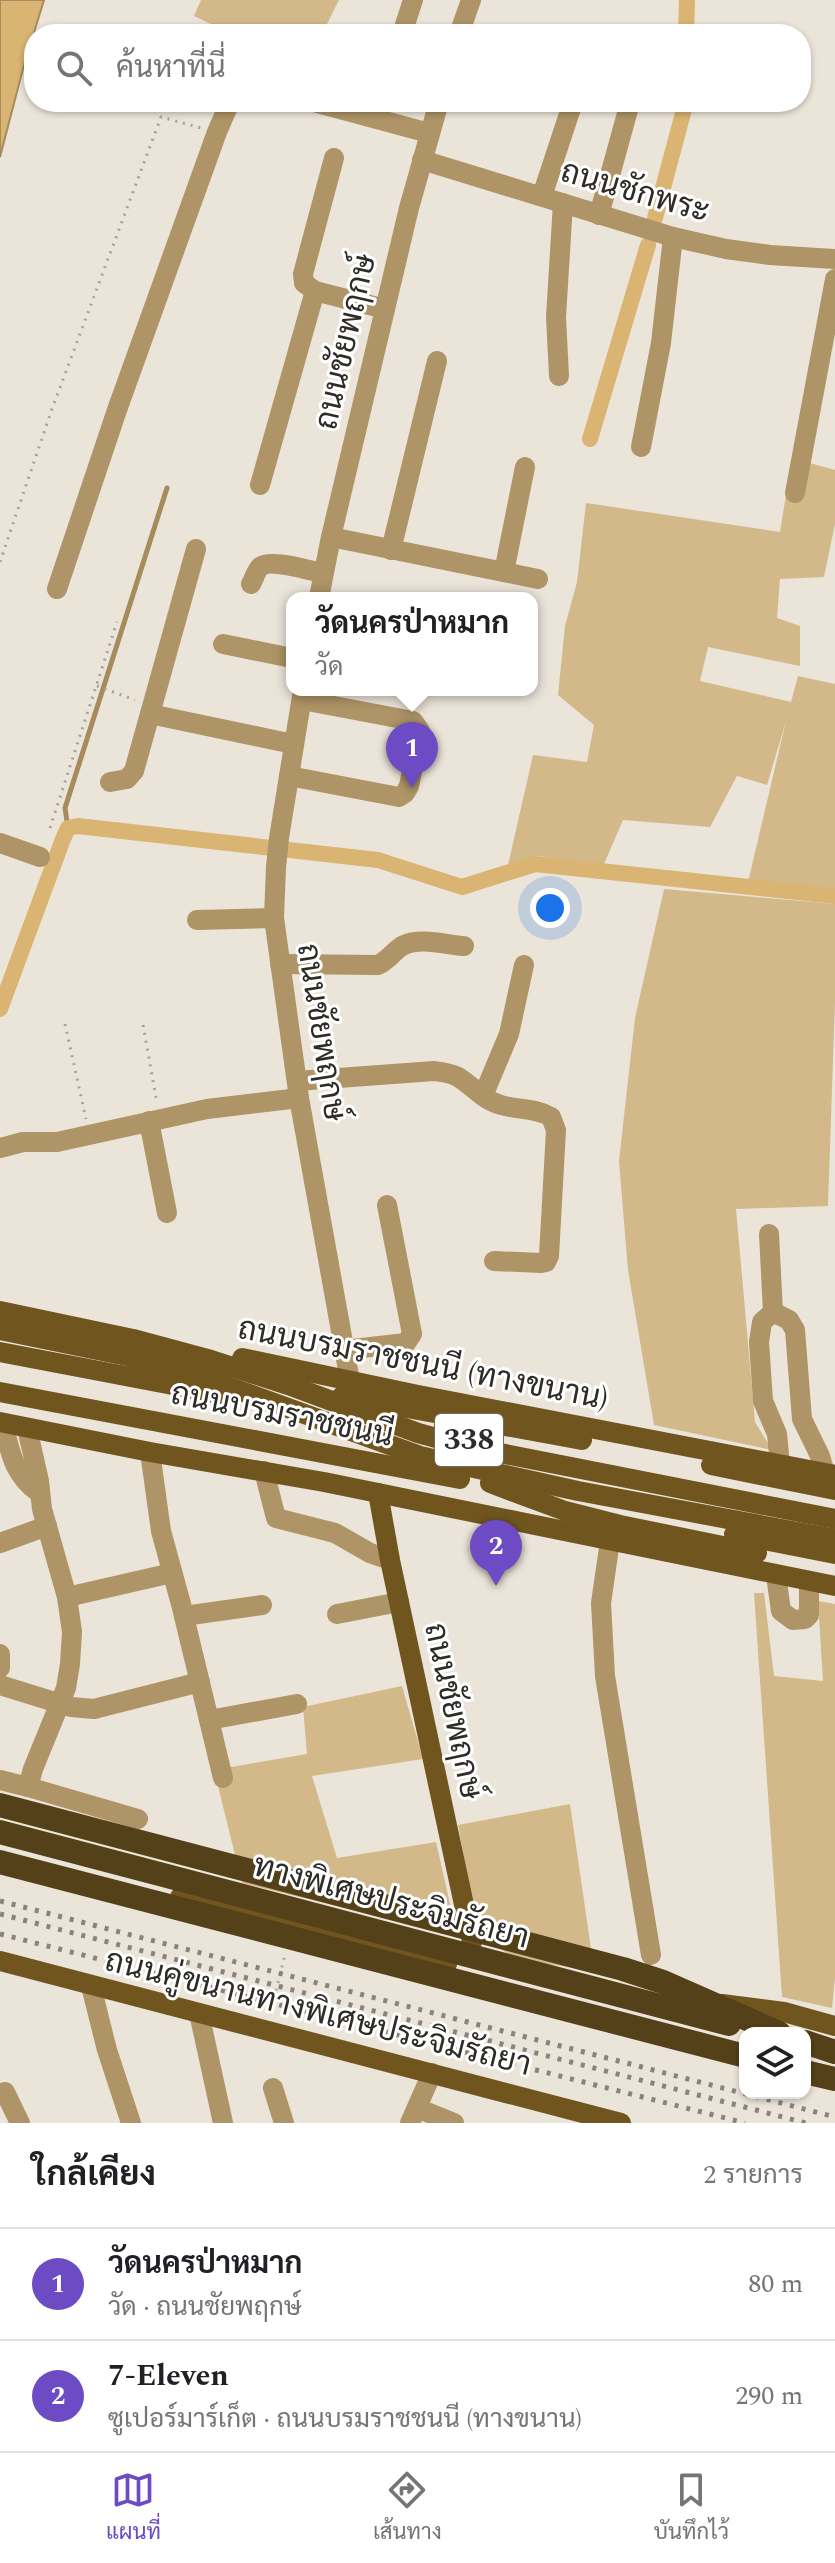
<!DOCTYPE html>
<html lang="th">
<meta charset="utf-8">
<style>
body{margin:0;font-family:Spectral,Sarabun,serif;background:#f6f6f6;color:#202124}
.controls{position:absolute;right:24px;bottom:24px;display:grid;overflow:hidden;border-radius:16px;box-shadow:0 2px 6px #0004}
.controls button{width:72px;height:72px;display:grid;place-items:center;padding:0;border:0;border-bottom:2px solid #e0e0e0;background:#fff;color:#202124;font:40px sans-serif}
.you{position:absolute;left:550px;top:908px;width:28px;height:28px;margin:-20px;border:6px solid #fff;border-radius:50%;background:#1a73e8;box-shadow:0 0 0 12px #1a73e833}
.badge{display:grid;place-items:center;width:52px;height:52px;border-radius:50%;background:#6c4bc4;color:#fff;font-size:26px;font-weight:700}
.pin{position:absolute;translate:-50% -66px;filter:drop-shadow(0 2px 4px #0008)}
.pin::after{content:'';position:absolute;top:42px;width:28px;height:24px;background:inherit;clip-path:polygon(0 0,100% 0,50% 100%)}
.popup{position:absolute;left:286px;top:592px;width:252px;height:104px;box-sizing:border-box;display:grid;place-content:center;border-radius:16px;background:#fff;filter:drop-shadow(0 2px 6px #0005);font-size:26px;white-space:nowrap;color:#757577}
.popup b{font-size:30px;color:#202124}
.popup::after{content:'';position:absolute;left:50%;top:100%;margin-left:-16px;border:16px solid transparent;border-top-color:#fff}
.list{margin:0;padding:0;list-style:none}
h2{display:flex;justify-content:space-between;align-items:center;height:104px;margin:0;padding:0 32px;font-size:34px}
h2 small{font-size:26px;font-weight:400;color:#757577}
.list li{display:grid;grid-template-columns:52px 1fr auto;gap:24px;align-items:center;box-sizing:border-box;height:112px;padding:0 32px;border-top:2px solid #e0e0e0}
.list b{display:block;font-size:30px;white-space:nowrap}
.list p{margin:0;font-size:26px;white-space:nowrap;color:#757577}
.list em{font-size:26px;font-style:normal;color:#757577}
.icon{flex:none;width:44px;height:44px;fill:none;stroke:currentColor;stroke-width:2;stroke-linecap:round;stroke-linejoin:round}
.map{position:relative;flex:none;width:835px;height:2123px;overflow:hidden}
.search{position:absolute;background:#fff;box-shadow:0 2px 6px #0004;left:24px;right:24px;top:24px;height:88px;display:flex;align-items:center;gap:20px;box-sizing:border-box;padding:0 28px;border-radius:32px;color:#757577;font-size:30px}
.sheet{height:328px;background:#fff}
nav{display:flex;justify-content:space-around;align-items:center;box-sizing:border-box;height:112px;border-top:2px solid #e0e0e0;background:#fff;font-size:22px;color:#757577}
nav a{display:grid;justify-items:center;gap:4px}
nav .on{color:#6c4bc4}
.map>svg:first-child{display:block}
.green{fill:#d3b88a}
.water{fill:#d9b472;stroke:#a68b5c;stroke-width:2}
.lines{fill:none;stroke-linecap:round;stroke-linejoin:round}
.stream{stroke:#a68b5c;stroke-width:5}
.canal{stroke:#d9b472;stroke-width:16}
.path{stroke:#a7a299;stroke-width:3;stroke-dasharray:2 6;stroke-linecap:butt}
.minor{stroke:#ae9466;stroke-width:20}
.major{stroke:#70551f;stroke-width:20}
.highway{stroke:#544019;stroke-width:24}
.rail{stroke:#88847d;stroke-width:5;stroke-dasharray:4 8;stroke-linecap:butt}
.labels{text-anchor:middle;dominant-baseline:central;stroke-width:6;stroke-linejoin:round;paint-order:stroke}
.shield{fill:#fff;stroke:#6d6b68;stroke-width:2}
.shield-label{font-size:30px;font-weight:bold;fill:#2e2c28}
.street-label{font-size:32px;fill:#2e2c28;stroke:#fff}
</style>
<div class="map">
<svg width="835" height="2123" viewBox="0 0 835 2123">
<rect width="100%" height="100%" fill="#ebe4d9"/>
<g class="green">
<polygon points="201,0 339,0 322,34 232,34 194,16"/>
<polygon points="792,458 835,470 835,524 824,577 780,579 777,618 800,626 800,666 708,647 700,681 791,702 798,676 835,684 835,890 748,882 786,721 767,785 737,776 710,827 623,820 604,864 538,856 508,865 533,755 587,762 594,725 558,695 565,626 577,582 586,503 780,532"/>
<polygon points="664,889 835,904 835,1002 828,1206 736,1209 755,1422 772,1450 654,1425 628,1270 619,1161 635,1018"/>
<polygon points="754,1593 764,1593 774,1676 823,1681 818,1601 835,1604 835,1978 832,2008 782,1997"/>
<polygon points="402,1686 423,1759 312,1776 337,1858 436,1842 457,1935 242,1883 214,1770 307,1754 303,1707"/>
<path d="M570 1804 591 1949 585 1970C566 1966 522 1962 507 1953 469 1931 466 1864 458 1825Z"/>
</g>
<polygon class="water" points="0,0 44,0 24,65 0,157"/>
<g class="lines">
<polyline class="stream" points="68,828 65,808 167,488"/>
<g class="canal">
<polyline points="686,34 687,0"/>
<polyline points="655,218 686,102"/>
<polyline points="590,439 648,245"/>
<polyline points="0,1009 63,839 68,828 78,826 378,860 462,887 535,864 835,896"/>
</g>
<g class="path">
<polyline points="0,562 52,409 161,117 201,128"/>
<polyline points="97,686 135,700"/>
<polyline points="50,828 117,622"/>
<polyline points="65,1024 86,1119"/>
<polyline points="143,1025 157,1103"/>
<polyline points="270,2014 285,1955"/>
</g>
<g class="minor">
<polyline points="402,34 413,0"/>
<polyline points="459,34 471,0"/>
<polyline points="314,102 429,133"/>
<polyline points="334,158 303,274 304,283 315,291 385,309"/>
<polyline points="422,160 673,237 726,249 770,255 835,259"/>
<polyline points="542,196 573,102"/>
<polyline points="599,215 628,110"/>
<polyline points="559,376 556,317 563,203"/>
<polyline points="641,447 661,343 673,237"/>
<polyline points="260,485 315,291"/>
<polyline points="795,493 835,279"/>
<polyline points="331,537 538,579"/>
<polyline points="391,550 437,361"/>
<polyline points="504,572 525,467"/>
<path d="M251 584C254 579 256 571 260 567 270 558 310 571 323 573"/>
<polyline points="57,589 117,410 217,132 230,102"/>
<polyline points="319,598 331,537 409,208 439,102"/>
<polyline points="223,644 292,658"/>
<polyline points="303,690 279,838 276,867 274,918 299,1098 350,1381"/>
<polyline points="150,714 293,744"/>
<polyline points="289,776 399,797 405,793 409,786 420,731 413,721 302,700"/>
<polyline points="110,782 127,779 134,771 196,549"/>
<polyline points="0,843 40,857"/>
<polyline points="197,920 274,918"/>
<path d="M280 964 378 965C389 960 394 950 404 945 421 937 447 945 464 946"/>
<path d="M297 1081 434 1071C442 1072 451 1073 458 1077 473 1086 484 1101 501 1105 518 1110 536 1108 551 1117L556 1130 549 1256 546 1262 541 1263 494 1261"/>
<polyline points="483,1096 509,1034 524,965"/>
<polyline points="149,1121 167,1213"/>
<polyline points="0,1148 23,1142 57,1142 207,1109 299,1098"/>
<polyline points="769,1234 773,1312"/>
<polyline points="773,1312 789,1320 795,1330 802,1419 820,1456 825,1473"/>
<polyline points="773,1312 762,1322 759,1342 763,1401 777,1434 780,1464"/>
<polyline points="344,1350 406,1343 412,1334 387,1205"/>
<path d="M3 1423C10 1451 13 1474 38 1492"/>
<polyline points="150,1452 161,1531 181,1604 223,1778"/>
<polyline points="264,1471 276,1518 335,1533 370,1553 390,1560"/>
<polyline points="610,1541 601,1603 605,1676 651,1955"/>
<polyline points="0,1543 47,1526"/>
<polyline points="776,1575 781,1611 793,1620 805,1619 809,1615 809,1582"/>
<polyline points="67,1597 172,1573"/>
<polyline points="337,1614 399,1602"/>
<polyline points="184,1616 262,1605"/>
<polyline points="0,1654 0,1668"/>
<polyline points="0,1685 71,1707 94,1709 200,1682"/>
<polyline points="209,1720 297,1704"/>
<polyline points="0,1780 28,1787 33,1769 66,1688 70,1664 72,1632 67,1597 42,1509 39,1481 27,1428"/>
<polyline points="28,1787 138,1819"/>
<polyline points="91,1986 107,2050 131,2123"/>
<polyline points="199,2013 223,2123"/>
<polyline points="273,2088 284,2123"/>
<polyline points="5,2092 20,2123"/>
<polyline points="417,2108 454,2123"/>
<polyline points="410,2123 432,2073"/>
</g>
<g class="major">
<polyline points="0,1311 133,1339 211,1360 294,1387 418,1433 469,1447 835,1519"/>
<polyline points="0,1330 127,1356 208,1379 420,1456 578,1491 835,1539"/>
<polyline points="0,1352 220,1394"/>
<polyline points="242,1358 418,1395 835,1475"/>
<polyline points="0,1392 460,1479"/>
<polyline points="342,1396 582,1440"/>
<polyline points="0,1422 150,1452 324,1482 835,1586"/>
<polyline points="711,1465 835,1490"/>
<polyline points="490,1483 565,1511 620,1525 757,1553"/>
<polyline points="378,1493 390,1560 472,1942"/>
<polyline points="734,1534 835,1554"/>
<polyline points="180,1897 447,1964"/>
<polyline points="0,1961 621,2123"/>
<polyline points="722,2004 784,2012 835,2026"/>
</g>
<g class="highway">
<polyline points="0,1805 623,1969 663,1982 779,2033"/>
<polyline points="0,1832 729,2024"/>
<polyline points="0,1862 745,2056"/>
<polyline points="805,2042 835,2052"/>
<polyline points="805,2072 835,2079"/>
</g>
<g class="rail">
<polyline points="0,1901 835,2117"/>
<polyline points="0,1914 806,2123"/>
<polyline points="0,1934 745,2123"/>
</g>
</g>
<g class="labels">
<rect class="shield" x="435" y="1414" width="68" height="52" rx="6"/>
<g class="shield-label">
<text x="469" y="1440">338</text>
</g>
<g class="street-label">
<text transform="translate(635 192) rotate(16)">ถนนชักพระ</text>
<text transform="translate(346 342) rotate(-77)">ถนนชัยพฤกษ์</text>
<text transform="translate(321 1032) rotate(81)">ถนนชัยพฤกษ์</text>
<text transform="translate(423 1364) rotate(11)">ถนนบรมราชชนนี (ทางขนาน)</text>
<text transform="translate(282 1415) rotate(11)">ถนนบรมราชชนนี</text>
<text transform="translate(453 1711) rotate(78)">ถนนชัยพฤกษ์</text>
<text transform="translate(391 1902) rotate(15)">ทางพิเศษประจิมรัถยา</text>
<text transform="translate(318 2013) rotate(14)">ถนนคู่ขนานทางพิเศษประจิมรัถยา</text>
</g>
</g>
</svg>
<div class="controls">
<button><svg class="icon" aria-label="layers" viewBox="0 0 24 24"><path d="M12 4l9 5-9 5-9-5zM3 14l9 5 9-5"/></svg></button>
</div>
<div class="you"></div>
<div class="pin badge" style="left:412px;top:788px">1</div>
<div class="popup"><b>วัดนครป่าหมาก</b>วัด</div>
<div class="pin badge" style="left:496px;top:1586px">2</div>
<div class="search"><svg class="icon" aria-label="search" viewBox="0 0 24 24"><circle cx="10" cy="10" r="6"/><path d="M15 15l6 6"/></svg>ค้นหาที่นี่</div>
</div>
<section class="sheet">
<h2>ใกล้เคียง<small>2 รายการ</small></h2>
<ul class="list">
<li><span class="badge">1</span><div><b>วัดนครป่าหมาก</b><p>วัด · ถนนชัยพฤกษ์</p></div><em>80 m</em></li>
<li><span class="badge">2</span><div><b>7-Eleven</b><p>ซูเปอร์มาร์เก็ต · ถนนบรมราชชนนี (ทางขนาน)</p></div><em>290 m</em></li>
</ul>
</section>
<nav>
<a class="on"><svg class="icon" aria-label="map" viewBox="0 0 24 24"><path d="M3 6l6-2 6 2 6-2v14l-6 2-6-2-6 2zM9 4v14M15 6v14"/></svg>แผนที่</a>
<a><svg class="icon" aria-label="directions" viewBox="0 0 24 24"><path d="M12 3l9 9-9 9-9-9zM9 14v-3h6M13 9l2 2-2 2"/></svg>เส้นทาง</a>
<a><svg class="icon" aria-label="saved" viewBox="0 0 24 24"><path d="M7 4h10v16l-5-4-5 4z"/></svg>บันทึกไว้</a>
</nav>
